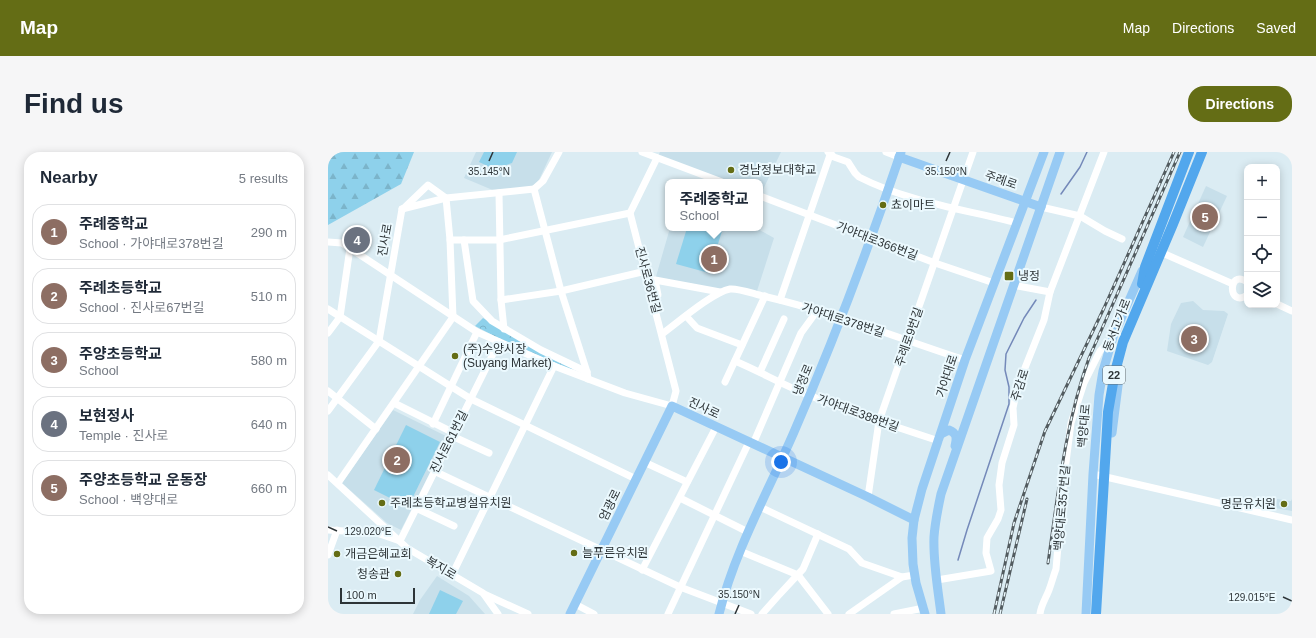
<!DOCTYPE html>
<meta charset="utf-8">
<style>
body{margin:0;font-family:Helvetica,"Noto Sans KR",sans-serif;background:#f6f6f7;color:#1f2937}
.controls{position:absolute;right:12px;top:12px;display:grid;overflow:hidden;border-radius:8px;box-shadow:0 2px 10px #0003}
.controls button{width:36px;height:36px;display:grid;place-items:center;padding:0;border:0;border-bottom:1px solid #e0e1e3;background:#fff;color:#1f2937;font:20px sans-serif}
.scale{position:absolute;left:12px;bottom:10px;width:75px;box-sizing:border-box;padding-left:4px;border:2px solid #2d3437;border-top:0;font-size:11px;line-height:14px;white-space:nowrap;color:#2d3437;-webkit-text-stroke:3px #ebf9fe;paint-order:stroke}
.you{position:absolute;left:453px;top:310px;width:14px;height:14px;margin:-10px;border:3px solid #fff;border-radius:50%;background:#1a73e8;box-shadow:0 0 0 6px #1a73e833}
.badge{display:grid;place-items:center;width:26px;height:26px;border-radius:50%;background:#646d15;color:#fff;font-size:13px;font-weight:700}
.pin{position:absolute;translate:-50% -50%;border:2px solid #fff;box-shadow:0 1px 4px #0006}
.popup{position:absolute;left:337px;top:27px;width:98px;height:52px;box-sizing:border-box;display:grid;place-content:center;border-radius:8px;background:#fff;filter:drop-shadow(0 1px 3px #0005);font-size:13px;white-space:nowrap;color:#747a83}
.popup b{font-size:15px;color:#1f2937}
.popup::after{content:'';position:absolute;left:50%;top:100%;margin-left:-8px;border:8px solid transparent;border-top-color:#fff}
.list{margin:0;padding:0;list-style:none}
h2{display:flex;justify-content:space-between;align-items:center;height:52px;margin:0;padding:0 16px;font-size:17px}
h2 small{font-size:13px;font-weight:400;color:#747a83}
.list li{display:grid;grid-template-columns:26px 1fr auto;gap:12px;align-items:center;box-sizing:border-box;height:56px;margin:0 8px 8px;padding:0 8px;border:1px solid #e0e1e3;border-radius:16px}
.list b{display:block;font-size:15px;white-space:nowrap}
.list p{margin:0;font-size:13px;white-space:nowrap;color:#747a83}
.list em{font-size:13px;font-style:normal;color:#747a83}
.icon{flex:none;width:22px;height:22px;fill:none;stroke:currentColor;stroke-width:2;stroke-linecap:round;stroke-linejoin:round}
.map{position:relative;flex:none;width:964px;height:462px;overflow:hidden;border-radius:16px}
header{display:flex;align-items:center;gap:24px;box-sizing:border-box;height:56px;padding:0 20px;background:#646d15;color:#fff}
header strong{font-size:19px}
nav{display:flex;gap:22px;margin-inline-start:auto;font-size:14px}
.intro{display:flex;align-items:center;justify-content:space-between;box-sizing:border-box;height:96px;padding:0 24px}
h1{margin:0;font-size:28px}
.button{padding:10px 18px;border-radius:16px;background:#646d15;color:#fff;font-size:14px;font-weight:700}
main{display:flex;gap:24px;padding:0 24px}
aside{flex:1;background:#fff;border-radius:16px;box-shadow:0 2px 10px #0003}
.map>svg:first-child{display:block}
.built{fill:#c7dfea}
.forest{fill:url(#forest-firs)}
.park{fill:url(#park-crowns)}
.garden{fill:#8ed1eb}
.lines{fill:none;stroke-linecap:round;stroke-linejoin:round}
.stream{stroke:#7489b9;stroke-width:1.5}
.minor{stroke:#fff;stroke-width:7}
.major{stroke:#97caf4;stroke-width:9}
.highway{stroke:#52a7ed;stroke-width:10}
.rail-casing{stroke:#525b5f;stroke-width:3}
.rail{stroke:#ebf9fe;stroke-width:1.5;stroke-dasharray:4.5;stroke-linecap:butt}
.ticks{fill:none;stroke:#2d3437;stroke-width:1.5}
.poi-dot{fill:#646d15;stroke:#ebf9fe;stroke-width:1.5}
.labels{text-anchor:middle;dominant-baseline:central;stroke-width:4;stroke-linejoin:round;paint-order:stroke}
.shield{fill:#ebf9fe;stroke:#666f73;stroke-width:1}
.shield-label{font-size:11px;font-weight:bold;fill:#2d3437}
.poi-label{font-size:12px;fill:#2d3437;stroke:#ebf9fe;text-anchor:start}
.street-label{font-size:12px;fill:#2d3437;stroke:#ebf9fe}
.ticks-label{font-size:10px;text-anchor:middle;fill:#2d3437;stroke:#ebf9fe;stroke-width:4;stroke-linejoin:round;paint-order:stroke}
</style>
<header>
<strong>Map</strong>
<nav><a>Map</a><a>Directions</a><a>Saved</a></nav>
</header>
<div class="intro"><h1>Find us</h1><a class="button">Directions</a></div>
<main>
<aside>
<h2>Nearby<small>5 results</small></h2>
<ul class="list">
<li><span class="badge" style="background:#8d6e63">1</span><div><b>주례중학교</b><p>School · 가야대로378번길</p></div><em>290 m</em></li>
<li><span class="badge" style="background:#8d6e63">2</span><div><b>주례초등학교</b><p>School · 진사로67번길</p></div><em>510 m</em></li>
<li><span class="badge" style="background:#8d6e63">3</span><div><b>주양초등학교</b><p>School</p></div><em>580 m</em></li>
<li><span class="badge" style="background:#6b7280">4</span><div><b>보현정사</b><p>Temple · 진사로</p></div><em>640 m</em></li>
<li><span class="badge" style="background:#8d6e63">5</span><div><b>주양초등학교 운동장</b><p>School · 백양대로</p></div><em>660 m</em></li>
</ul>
</aside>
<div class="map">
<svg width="964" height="462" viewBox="0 0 964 462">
<defs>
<pattern id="forest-firs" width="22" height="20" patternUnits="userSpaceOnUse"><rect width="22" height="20" fill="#8ed1eb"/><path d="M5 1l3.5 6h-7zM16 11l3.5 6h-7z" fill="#7bb4ca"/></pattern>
<pattern id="park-crowns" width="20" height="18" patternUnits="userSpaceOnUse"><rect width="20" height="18" fill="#8ed1eb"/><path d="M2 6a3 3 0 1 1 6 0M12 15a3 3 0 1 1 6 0" fill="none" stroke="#7bb4ca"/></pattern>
</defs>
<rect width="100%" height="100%" fill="#dbecf3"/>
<g class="built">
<polygon points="148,0 224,0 210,30 201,36 167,39 136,26"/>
<polygon points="332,0 453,0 432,44 432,30 394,30 329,6"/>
<polygon points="878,34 899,44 875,95 855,85"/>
<polygon points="342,76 428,76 446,86 429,139 403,134 392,140 327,128"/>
<polygon points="865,149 875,158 896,159 900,162 884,210 880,213 839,199 843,172 853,151"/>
<polygon points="65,258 120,285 73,378 59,371 14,331"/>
<polygon points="949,347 963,349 964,347 964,359 947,356"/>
<polygon points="109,424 141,444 157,462 85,462 92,448"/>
</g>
<polygon class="forest" points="0,0 86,0 73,32 0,73"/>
<polygon class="park" points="155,166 212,199 246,215 244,218 174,188 147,174"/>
<g class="garden">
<polygon points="156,0 189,0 184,11 166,17 151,10"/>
<polygon points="359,76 395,76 381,121 348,112"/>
<polygon points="78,273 112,290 80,355 46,338"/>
<polygon points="112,438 135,449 128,462 101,462"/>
</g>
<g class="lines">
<g class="stream">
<polyline points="733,42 752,15 759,0"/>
<polyline points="630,408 639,378 681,252 681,235 677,218 678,202 696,166 708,148"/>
</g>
<g class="minor">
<polyline points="314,0 394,30"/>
<path d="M500 0 506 5 520 10 527 21 531 25C580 50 635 57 689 71"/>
<polyline points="558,0 571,5"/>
<polyline points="206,37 233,139 259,220 260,227"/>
<polyline points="171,41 173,148 176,177"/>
<polyline points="432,44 607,111 666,131"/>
<polyline points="713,55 752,64 777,79 794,87"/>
<polyline points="76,56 100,33 118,46 206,37 215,29 231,0"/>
<polyline points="122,88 171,88 302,61"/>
<polyline points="136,88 145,149 164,169 213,198 259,220"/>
<polyline points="0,90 14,91 149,180 226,214 297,241 344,254 348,239 302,61 329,6"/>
<polyline points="830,99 905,132"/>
<path d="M919 130C899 116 900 157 919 143"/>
<polyline points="685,133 722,140"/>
<polyline points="324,146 330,143 327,128 392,140"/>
<polyline points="173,148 233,139 318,119"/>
<polyline points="452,148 503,0"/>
<polyline points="949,152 964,159"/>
<polyline points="0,157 143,247 308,327"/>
<polyline points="358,164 369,176 414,193"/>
<polyline points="0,181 12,165 22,96"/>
<path d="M334 182C349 171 385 140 402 137 410 136 426 142 435 144 504 160 570 186 637 208"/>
<path d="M407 209C433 220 457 234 483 244 525 261 568 275 611 289"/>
<polyline points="432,220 456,167"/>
<polyline points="397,230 437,144"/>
<polyline points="0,239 48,277"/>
<polyline points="66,251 126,281"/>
<polyline points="0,259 51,189 74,57"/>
<polyline points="105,272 149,180"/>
<polyline points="124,284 161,301"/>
<polyline points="425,292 473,181 489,159"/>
<polyline points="316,310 359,330"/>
<polyline points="106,319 352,435 423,462"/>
<polyline points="765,322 964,368"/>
<polyline points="0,323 79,396 155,441 170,462"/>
<polyline points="10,331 125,165 122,88 118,46 74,57"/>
<polyline points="540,345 551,269 645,0"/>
<polyline points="352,346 420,380"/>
<polyline points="432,355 521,397 534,411 574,425"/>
<polyline points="88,356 126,374"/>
<polyline points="0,378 33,380 43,379 72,389 171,190"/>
<polyline points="412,399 470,423 500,462"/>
<polyline points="0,403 9,378"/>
<polyline points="314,418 388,275"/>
<polyline points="124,423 226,214"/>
<polyline points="609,428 663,419 658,401 659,386 670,367 673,358 671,333 674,311 686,273 685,256 689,236 716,168 722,140 776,0"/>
<polyline points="156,442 200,462"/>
<polyline points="247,452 266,462"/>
<polyline points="340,462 421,290"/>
<polyline points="434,462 450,444 475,417 490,382"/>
<polyline points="521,462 574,425 586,423"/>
<polyline points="566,462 596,456"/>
<path d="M712 462C713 453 718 446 721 438 724 430 725 425 728 417L736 326 743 271 756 231 772 199 784 187"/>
</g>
<g class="major">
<polyline points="571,5 713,55"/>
<polyline points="784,281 792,218"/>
<path d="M613 282 621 278C629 281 629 286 627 294"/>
<polyline points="242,462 344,254 540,345 586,368"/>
<path d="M391 462C407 398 440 340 466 280 506 188 541 95 573 0"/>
<polyline points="597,462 588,431 585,412 584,386 586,368 594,337 637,208 716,0"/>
<path d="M613 462C610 437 605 411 606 385 607 370 610 356 613 342L732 0"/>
<polyline points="758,462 765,322 771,243 775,219 785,185 814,119"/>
</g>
<g class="highway">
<polyline points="814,132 817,115 861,0"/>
<polyline points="768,462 780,260 787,220 795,190 845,72 874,0"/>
</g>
<g class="rail-casing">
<g id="rail">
<path d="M720 411C730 342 737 272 761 206L852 0"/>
<polyline points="666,462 686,371 717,279 776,156 846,0"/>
<polyline points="672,462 699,347"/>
</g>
</g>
<use href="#rail" class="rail"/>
</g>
<path class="ticks" d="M161 9 165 0M618 9 622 0M0 375 9 379M955 445 964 449M407 462 411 453"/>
<g class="poi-dot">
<circle cx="403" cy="18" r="4"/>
<circle cx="555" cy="53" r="4"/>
<rect x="676" y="119" width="10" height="10" rx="2"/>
<circle cx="127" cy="204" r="4"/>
<circle cx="54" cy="351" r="4"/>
<circle cx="956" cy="352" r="4"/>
<circle cx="246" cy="401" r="4"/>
<circle cx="9" cy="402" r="4"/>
<circle cx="70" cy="422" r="4"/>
</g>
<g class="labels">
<rect class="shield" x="775" y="214" width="22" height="18" rx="3"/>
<g class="shield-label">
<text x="786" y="223">22</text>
</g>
<g class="poi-label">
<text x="411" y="18">경남정보대학교</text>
<text x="563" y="53">쵸이마트</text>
<text x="690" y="124">냉정</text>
<text x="135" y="197">(주)수양시장<tspan x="135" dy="14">(Suyang Market)</tspan></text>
<text x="62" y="351">주례초등학교병설유치원</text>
<text x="948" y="352" text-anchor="end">명문유치원</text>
<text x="254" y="401">늘푸른유치원</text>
<text x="17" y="402">개금은혜교회</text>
<text x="62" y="422" text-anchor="end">청송관</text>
</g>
<g class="street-label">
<text transform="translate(673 28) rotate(19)">주례로</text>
<text transform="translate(57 88) rotate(-80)">진사로</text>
<text transform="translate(549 89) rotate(21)">가야대로366번길</text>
<text transform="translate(320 128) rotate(75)">진사로36번길</text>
<text transform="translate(515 168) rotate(18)">가야대로378번길</text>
<text transform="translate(789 173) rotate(-69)">동서고가로</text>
<text transform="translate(581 185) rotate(-71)">주례로9번길</text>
<text transform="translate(619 224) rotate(-72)">가야대로</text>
<text transform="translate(475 228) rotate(-67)">냉정로</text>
<text transform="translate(692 233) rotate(-72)">주감로</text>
<text transform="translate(376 256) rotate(25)">진사로</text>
<text transform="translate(530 261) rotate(20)">가야대로388번길</text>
<text transform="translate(756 274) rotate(-85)">백양대로</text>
<text transform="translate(121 290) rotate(-63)">진사로61번길</text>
<text transform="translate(282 353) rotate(-64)">엄광로</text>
<text transform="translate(734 356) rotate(-85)">백양대로357번길</text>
<text transform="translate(113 416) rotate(31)">복지로</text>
</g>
</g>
<g class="ticks-label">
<text x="161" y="23">35.145°N</text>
<text x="618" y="23">35.150°N</text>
<text x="40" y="383">129.020°E</text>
<text x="411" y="446">35.150°N</text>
<text x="924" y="449">129.015°E</text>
</g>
</svg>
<div class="controls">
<button>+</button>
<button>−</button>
<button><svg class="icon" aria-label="locate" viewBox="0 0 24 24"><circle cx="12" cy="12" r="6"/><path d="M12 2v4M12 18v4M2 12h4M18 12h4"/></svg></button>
<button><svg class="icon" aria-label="layers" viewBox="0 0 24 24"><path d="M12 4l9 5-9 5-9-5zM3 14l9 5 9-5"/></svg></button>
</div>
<div class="scale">100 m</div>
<div class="you"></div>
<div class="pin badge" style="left:386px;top:107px;background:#8d6e63">1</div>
<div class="popup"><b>주례중학교</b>School</div>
<div class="pin badge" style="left:69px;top:308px;background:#8d6e63">2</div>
<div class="pin badge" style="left:866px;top:187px;background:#8d6e63">3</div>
<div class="pin badge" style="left:29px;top:88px;background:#6b7280">4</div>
<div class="pin badge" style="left:877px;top:65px;background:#8d6e63">5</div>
</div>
</main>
